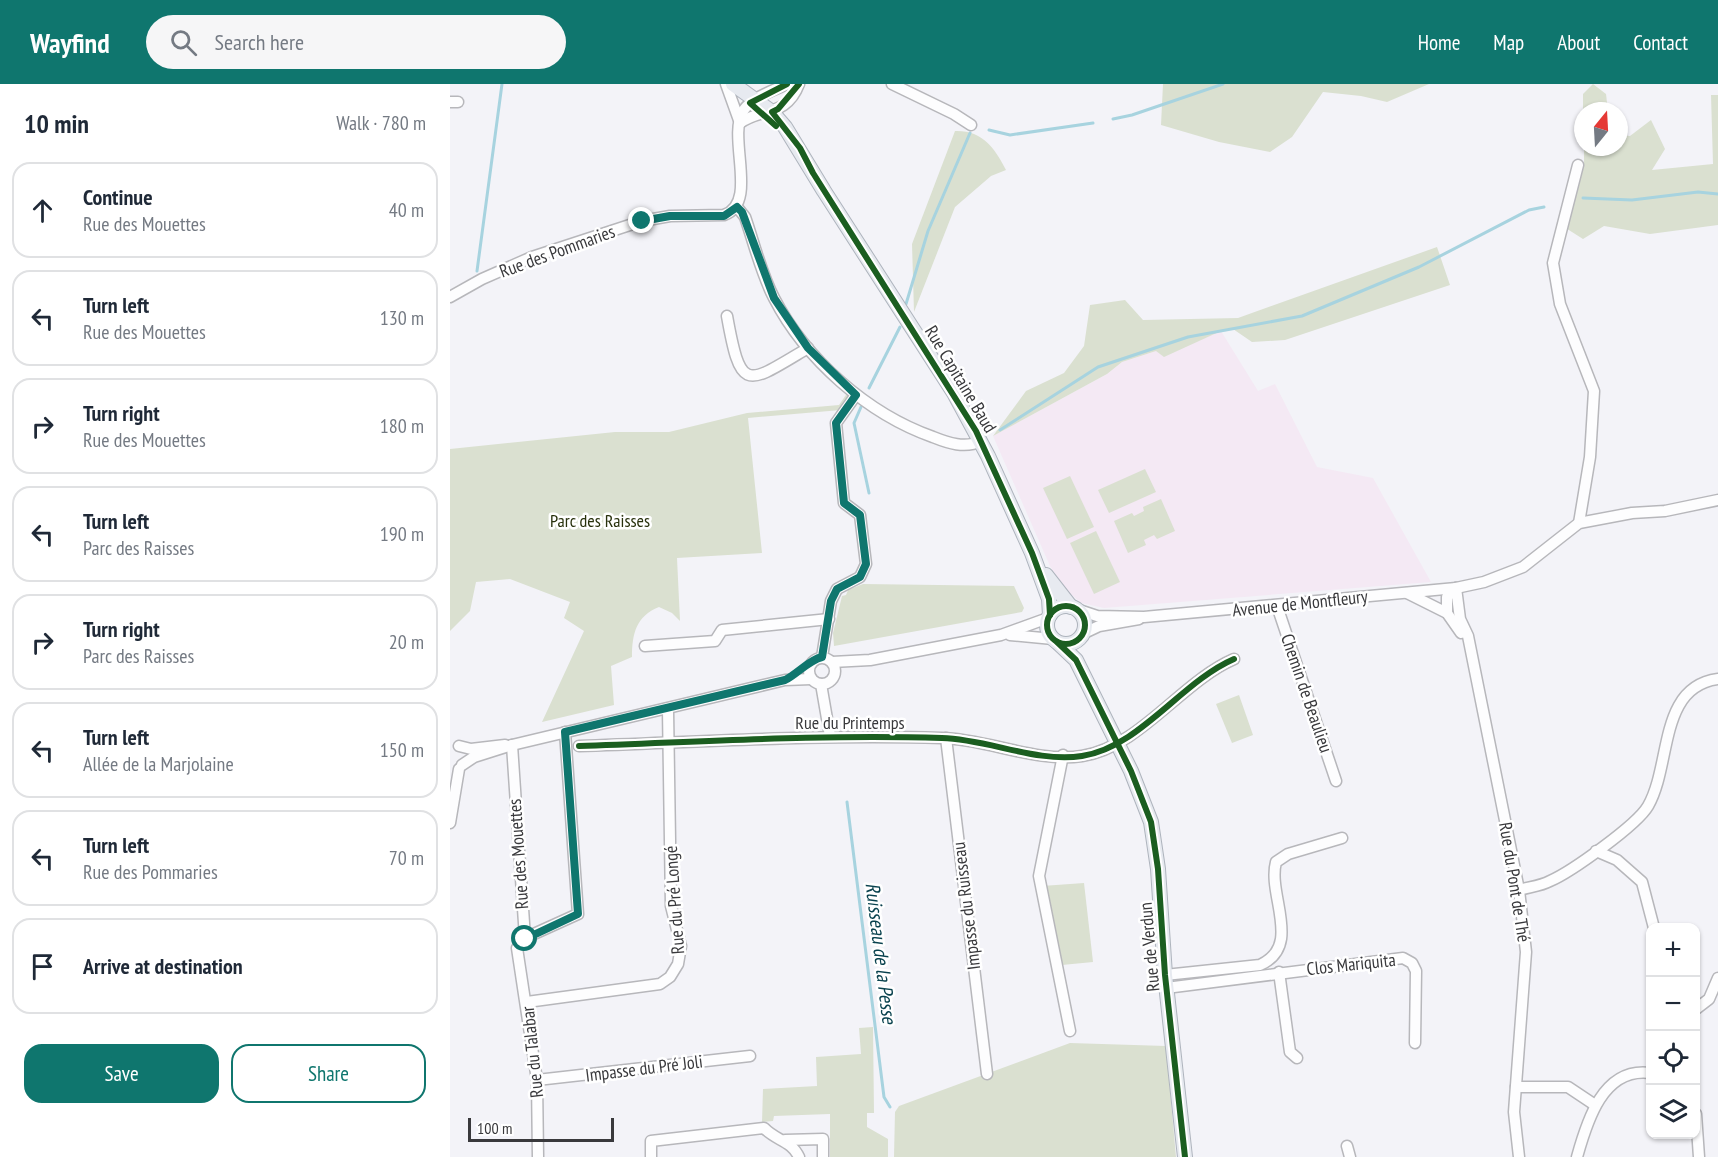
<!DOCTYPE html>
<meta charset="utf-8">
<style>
body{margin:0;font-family:"PT Sans Narrow",sans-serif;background:#f6f6f7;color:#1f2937}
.controls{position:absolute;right:18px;bottom:18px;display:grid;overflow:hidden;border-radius:12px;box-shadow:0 2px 4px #0004}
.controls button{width:54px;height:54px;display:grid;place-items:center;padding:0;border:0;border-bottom:2px solid #e0e1e3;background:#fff;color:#1f2937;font:30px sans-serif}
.compass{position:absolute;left:1124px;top:18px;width:54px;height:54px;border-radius:50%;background:#fff;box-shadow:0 2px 4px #0004;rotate:18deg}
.scale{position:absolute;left:18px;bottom:15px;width:146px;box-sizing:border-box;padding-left:6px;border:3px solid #39393c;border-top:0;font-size:16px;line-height:21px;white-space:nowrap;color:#39393c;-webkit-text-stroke:4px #fff;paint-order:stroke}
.stop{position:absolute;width:18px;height:18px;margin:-14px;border:4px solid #0f766e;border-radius:50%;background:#fff}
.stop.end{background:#0f766e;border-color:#fff;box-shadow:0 2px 6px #0008}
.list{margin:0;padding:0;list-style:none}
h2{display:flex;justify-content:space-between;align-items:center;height:78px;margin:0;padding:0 24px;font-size:26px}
h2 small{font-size:20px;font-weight:400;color:#747a83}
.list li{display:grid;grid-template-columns:39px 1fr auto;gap:18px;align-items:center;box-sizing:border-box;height:96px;margin:0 12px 12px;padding:0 12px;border:2px solid #e0e1e3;border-radius:18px}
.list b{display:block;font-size:22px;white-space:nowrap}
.list p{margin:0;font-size:20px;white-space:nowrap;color:#747a83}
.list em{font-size:20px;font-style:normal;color:#747a83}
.actions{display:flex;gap:12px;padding:18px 24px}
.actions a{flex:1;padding:14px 0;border:2px solid #0f766e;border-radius:18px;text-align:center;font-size:21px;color:#0f766e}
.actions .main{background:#0f766e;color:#fff}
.icon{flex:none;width:33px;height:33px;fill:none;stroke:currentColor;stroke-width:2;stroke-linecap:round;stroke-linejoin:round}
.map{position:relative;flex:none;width:1268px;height:1073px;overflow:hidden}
header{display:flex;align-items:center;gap:36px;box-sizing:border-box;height:84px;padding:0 30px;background:#0f766e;color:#fff}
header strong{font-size:28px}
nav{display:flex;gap:33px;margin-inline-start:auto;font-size:21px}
.search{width:420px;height:54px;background:#f6f6f7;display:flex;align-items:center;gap:15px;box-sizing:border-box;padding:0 21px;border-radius:33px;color:#747a83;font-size:22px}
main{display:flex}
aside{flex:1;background:#fff}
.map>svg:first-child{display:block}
.education{fill:#f4e9f4}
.green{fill:#dae0d0}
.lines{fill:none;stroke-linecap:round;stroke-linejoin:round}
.stream{stroke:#a7d3df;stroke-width:3}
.minor-casing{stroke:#b7b7bb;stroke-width:13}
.major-casing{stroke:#aeb4bd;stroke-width:16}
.minor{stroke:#fdfdfe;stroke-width:10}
.major{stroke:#e7eaf0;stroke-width:14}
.cycleway-casing{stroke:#fff;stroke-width:10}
.cycleway{stroke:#1b5e20;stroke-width:6}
.route{stroke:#0f766e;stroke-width:8}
.labels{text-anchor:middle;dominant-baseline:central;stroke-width:5;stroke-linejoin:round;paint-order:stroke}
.street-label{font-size:18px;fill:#39393c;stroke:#fff}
.park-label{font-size:18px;fill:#28310c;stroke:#fff}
.water-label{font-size:20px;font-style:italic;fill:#09424e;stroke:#fff}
</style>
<header>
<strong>Wayfind</strong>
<div class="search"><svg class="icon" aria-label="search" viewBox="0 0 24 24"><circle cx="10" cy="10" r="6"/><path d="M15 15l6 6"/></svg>Search here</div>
<nav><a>Home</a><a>Map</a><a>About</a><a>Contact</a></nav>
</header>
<main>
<aside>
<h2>10 min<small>Walk · 780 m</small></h2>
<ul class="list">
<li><svg class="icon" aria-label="ahead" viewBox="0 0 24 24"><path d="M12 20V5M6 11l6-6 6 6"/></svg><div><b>Continue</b><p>Rue des Mouettes</p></div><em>40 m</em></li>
<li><svg class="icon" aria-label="left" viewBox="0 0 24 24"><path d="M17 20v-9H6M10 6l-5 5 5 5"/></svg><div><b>Turn left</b><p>Rue des Mouettes</p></div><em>130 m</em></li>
<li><svg class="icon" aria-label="right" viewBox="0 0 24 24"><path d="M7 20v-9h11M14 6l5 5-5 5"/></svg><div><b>Turn right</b><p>Rue des Mouettes</p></div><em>180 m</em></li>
<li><svg class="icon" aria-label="left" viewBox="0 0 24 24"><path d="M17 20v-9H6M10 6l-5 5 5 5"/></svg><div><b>Turn left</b><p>Parc des Raisses</p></div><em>190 m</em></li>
<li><svg class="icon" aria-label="right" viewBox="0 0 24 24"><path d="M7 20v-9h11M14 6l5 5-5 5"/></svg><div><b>Turn right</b><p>Parc des Raisses</p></div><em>20 m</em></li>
<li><svg class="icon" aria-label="left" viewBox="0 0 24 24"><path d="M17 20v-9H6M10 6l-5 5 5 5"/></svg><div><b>Turn left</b><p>Allée de la Marjolaine</p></div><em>150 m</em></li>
<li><svg class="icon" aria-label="left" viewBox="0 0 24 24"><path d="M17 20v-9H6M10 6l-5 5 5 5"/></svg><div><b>Turn left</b><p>Rue des Pommaries</p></div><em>70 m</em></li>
<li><svg class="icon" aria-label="arrive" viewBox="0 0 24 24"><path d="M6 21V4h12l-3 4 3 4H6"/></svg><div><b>Arrive at destination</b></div></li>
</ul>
<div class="actions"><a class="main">Save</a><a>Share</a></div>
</aside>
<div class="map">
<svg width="1268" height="1073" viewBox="0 0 1268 1073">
<rect width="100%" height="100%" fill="#f3f3f8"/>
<polygon class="education" points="771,247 808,307 825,300 867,383 923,394 981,498 654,524 631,519 614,504 600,482 543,352 657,290 672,278 706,267 714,272"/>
<g class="green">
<polygon points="713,0 979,0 937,18 911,12 873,8 842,53 820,68 769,58 711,41"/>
<polygon points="1143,0 1156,10 1158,27 1133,27 1133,10"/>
<polygon points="1261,11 1268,11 1268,141 1200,150 1154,142 1133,155 1111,141 1134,80 1134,63 1169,63 1169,51 1180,52 1201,36 1215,65 1202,86 1263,80"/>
<path d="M505 47C532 46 545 64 556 86L541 92 505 123 464 228 462 160Z"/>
<polygon points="987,163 1000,201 835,256 802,258 783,245 771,247 714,273 706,267 672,278 657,290 543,352 576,307 614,289 634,262 640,221 675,216 693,236 788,234"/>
<path d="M398 308 402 311 391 326 298 334 312 469 227 474 230 537 222 529 209 523C186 532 182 550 182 573L161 582 164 621 92 638 134 547 114 534 120 518 60 495 26 498 20 527 0 547V365L165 348H219L297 329 389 321Z"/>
<polygon points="695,385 706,408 659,429 648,406"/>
<polygon points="620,392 644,443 617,455 593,404"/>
<polygon points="711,415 725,447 707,455 704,451 694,456 696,461 678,469 664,437 682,429 684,432 694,427 693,423"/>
<polygon points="646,447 670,498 644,510 620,459"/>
<polygon points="413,500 564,502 574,524 572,528 384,562 383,549 392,512 396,511 398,506"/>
<polygon points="789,611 803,651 782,659 766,620"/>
<polygon points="634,799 643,878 612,881 592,802"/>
<polygon points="423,943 424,1029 417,1029 417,1043 438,1055 438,1073 380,1073 380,1030 324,1032 323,1037 312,1038 313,1005 367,1002 366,973 411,970 409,944"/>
<polygon points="620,959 716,962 726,1073 444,1073 445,1028 449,1022"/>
</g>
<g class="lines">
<g class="stream">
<polyline points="663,35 682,31 773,0"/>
<polyline points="539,46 560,51 643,39"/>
<polyline points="1133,114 1182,116 1248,108 1268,110"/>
<polyline points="27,187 52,0"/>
<polyline points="456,220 478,147 520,49"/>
<polyline points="419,304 450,243"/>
<polyline points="411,323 404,339 419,409"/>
<polyline points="550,346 648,283 738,253 852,232 969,183 1079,126 1094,123"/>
<polyline points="397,718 434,1013 440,1023"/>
</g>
<g class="minor-casing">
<g id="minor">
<polyline points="276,0 290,39"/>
<polyline points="442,0 504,30 521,41"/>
<polyline points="0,18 8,18"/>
<path d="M290 39C311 23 336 34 349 0"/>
<polyline points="1128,81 1103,179 1110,220 1144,307 1140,373 1129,439"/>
<path d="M287 123 295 133C304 159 311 189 324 214 356 276 418 330 483 353 498 359 515 365 531 357"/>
<path d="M0 213 32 195 82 173 192 137 220 132 274 131C309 119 277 54 293 27 302 13 323 7 337 0"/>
<path d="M277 232C291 310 296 301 358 264"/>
<polyline points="1006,504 1010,535 1018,552 1069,806 1076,868 1064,1028 1069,1073"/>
<polyline points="957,509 997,529 1011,549"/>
<polyline points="827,522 886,697"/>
<polyline points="626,525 647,532 694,533 1006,504 1034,498 1073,483 1129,439 1182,429 1215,427 1268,416"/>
<polyline points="997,529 997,513 1006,504"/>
<polyline points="632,550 649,542 689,535"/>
<polyline points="560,551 603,555"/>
<polyline points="195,562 265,557 272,546 379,535"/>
<polyline points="372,573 381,517 387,505 410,493 416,480 410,431 394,419 386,339 406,311"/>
<circle cx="372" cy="587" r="13"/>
<polyline points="382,578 420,576 551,551 598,534"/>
<polyline points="371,600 380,652"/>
<polyline points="496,654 537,990"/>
<polyline points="62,661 75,854 128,830 115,648"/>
<polyline points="9,662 21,665 55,661"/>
<path d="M129 662C250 658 371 650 492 654 538 655 586 679 632 672 690 663 731 598 784 575"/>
<polyline points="613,671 589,792 620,947"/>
<polyline points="12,681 24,673 62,661 335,596 361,595"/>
<polyline points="0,739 9,685"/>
<polyline points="1146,767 1167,776 1192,798 1204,844"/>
<path d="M1069 806C1079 803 1091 802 1100 797 1121 788 1187 741 1198 722 1222 680 1208 603 1268 595"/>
<polyline points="67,864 87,996 88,1073"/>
<polyline points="829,888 840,968 847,974"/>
<path d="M715 891 810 881C853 862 817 811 826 778L838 770 892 754"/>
<polyline points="716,904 953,874 962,879 966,887 965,959"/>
<polyline points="77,918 210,900 220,893 228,880 231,862 221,822 218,626"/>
<polyline points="1246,925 1259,915 1268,894"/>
<polyline points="87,996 300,972"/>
<polyline points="1066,1003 1118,1003 1145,1021"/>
<polyline points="1246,1030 1249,1073"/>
<polyline points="335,1056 373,1055 373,1073"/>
<polyline points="897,1062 900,1073"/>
<path d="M201 1073V1057L314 1044C326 1057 341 1056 349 1073"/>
<path d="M1127 1073C1137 1037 1153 983 1200 989"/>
</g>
</g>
<g class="major-casing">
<g id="major">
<polyline points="283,0 322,28 335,43 374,107 504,309 538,372 582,469 599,515 600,531"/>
<polyline points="596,491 621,523"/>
<circle cx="616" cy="541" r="19"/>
<polyline points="607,558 626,576 681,687 701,738 708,785 715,891 735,1073"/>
</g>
</g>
<use href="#minor" class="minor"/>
<use href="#major" class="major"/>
<g class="cycleway-casing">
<g id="cycleway">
<polyline points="349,0 328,25 322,28 350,64 363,89 526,347 582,469 599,515 600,531"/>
<polyline points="326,42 300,19 337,0"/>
<circle cx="616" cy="541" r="19"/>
<polyline points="607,558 626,576 681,687 701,738 708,785 715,891 735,1073"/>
<path d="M129 662C250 658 371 650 492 654 538 655 586 679 632 672 690 663 731 598 784 575"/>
</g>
</g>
<use href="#cycleway" class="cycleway"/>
</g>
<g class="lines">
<path class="route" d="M75 855 128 830 115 648 335 596C347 590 359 576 372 573L381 517 387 505 410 493 416 480 410 431 394 419 386 339 406 311 358 264 324 214 292 128 287 123 274 132H220L192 137"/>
</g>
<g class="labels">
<g class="street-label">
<text transform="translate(107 167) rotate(-20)">Rue des Pommaries</text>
<text transform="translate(511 295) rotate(59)">Rue Capitaine Baud</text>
<text transform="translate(850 519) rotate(-6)">Avenue de Montfleury</text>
<text transform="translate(857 609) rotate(71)">Chemin de Beaulieu</text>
<text x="400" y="638">Rue du Printemps</text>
<text transform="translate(68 770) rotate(-94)">Rue des Mouettes</text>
<text transform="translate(1065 798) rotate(81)">Rue du Pont de Thé</text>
<text transform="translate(224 816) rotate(-94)">Rue du Pré Longé</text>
<text transform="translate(516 822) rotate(-97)">Impasse du Ruisseau</text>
<text transform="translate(699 863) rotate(-95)">Rue de Verdun</text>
<text transform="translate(901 880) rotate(-6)">Clos Mariquita</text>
<text transform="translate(82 968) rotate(-96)">Rue du Talabar</text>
<text transform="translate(194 984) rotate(-7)">Impasse du Pré Joli</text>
</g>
<g class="park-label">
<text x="150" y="436">Parc des Raisses</text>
</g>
<g class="water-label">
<text transform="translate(431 869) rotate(83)">Ruisseau de la Pesse</text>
</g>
</g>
</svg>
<div class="controls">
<button>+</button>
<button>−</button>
<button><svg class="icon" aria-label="locate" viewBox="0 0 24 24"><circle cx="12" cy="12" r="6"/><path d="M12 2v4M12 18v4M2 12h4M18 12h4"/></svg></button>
<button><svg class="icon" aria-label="layers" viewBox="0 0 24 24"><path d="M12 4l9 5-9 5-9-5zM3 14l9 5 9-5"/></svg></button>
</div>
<svg class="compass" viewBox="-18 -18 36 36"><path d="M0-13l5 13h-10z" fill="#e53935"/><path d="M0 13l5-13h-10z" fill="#747a83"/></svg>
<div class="scale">100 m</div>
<div class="stop" style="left:75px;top:855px"></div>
<div class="stop end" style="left:192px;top:137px"></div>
</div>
</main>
